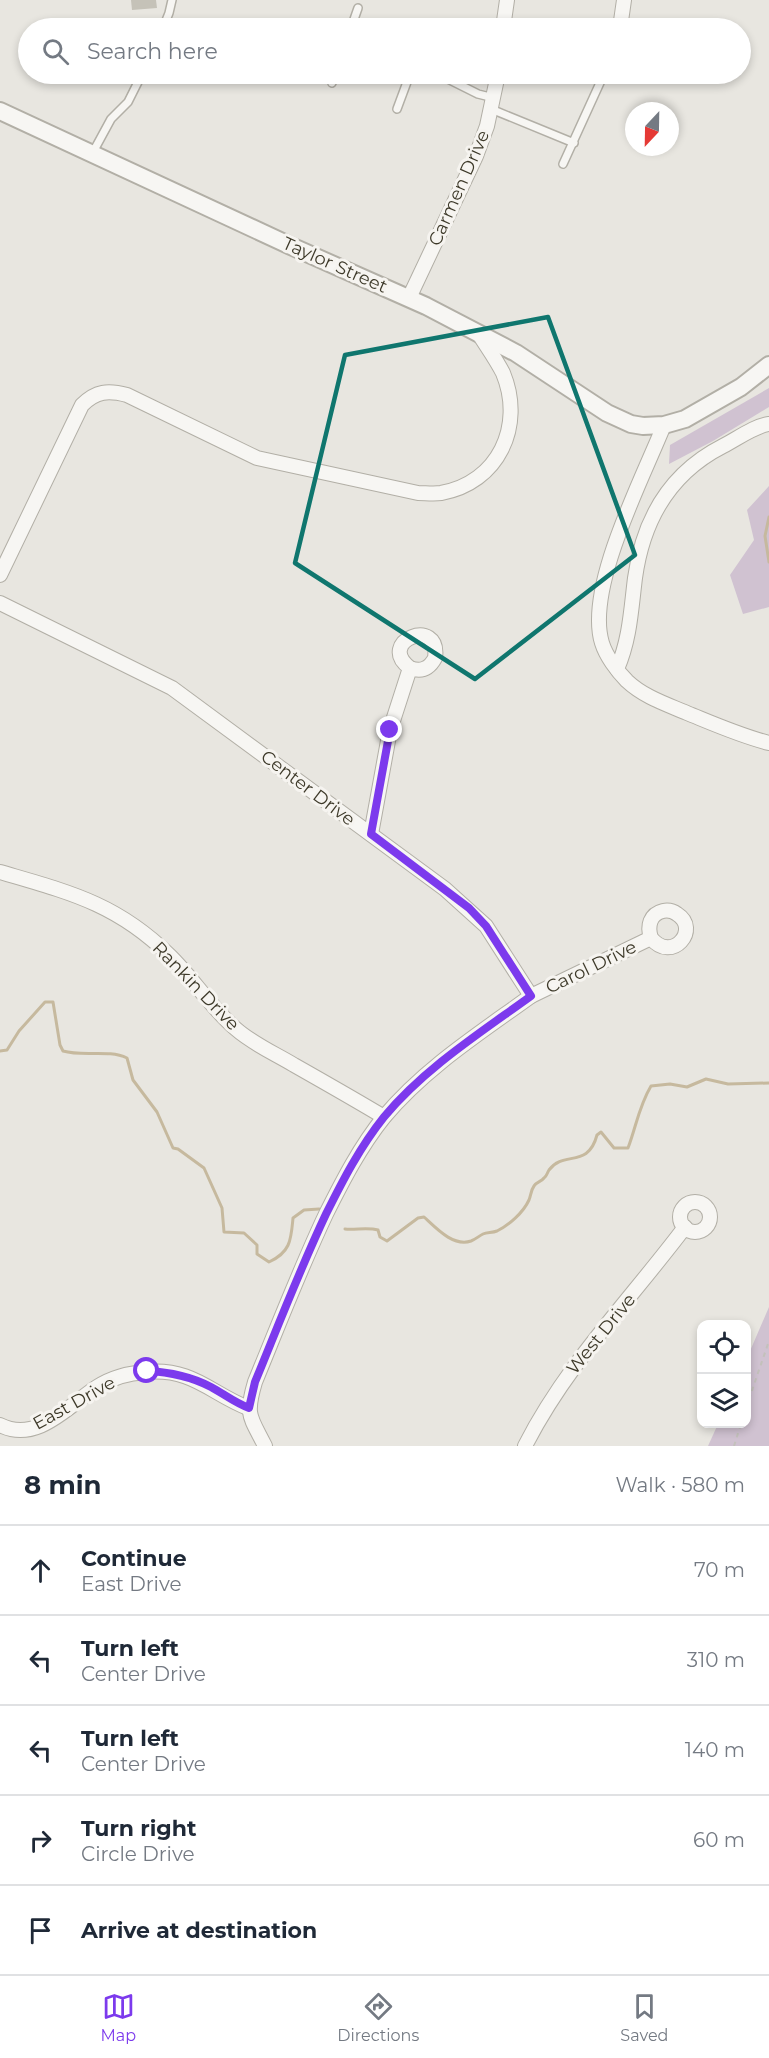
<!DOCTYPE html>
<meta charset="utf-8">
<style>
body{margin:0;font-family:Montserrat,sans-serif;background:#f6f6f7;color:#1f2937}
.controls{position:absolute;right:18px;bottom:18px;display:grid;overflow:hidden;border-radius:12px;box-shadow:0 3px 9px #0003}
.controls button{width:54px;height:54px;display:grid;place-items:center;padding:0;border:0;border-bottom:2px solid #e0e1e3;background:#fff;color:#1f2937;font:30px sans-serif}
.compass{position:absolute;left:625px;top:102px;width:54px;height:54px;border-radius:50%;background:#fff;box-shadow:0 3px 9px #0003;rotate:202deg}
.stop{position:absolute;width:18px;height:18px;margin:-14px;border:4px solid #7c3aed;border-radius:50%;background:#fff}
.stop.end{background:#7c3aed;border-color:#fff;box-shadow:0 2px 6px #0008}
.list{margin:0;padding:0;list-style:none}
h2{display:flex;justify-content:space-between;align-items:center;height:78px;margin:0;padding:0 24px;font-size:26px}
h2 small{font-size:20px;font-weight:400;color:#747a83}
.list li{display:grid;grid-template-columns:39px 1fr auto;gap:18px;align-items:center;box-sizing:border-box;height:90px;padding:0 24px;border-top:2px solid #e0e1e3}
.list b{display:block;font-size:22px;white-space:nowrap}
.list p{margin:0;font-size:20px;white-space:nowrap;color:#747a83}
.list em{font-size:20px;font-style:normal;color:#747a83}
.icon{flex:none;width:33px;height:33px;fill:none;stroke:currentColor;stroke-width:2;stroke-linecap:round;stroke-linejoin:round}
.map{position:relative;flex:none;width:769px;height:1446px;overflow:hidden}
.search{position:absolute;background:#fff;box-shadow:0 3px 9px #0003;left:18px;right:18px;top:18px;height:66px;display:flex;align-items:center;gap:15px;box-sizing:border-box;padding:0 21px;border-radius:33px;color:#747a83;font-size:22px}
.sheet{height:528px;background:#fff}
nav{display:flex;justify-content:space-around;align-items:center;box-sizing:border-box;height:84px;border-top:2px solid #e0e1e3;background:#fff;font-size:16px;color:#747a83}
nav a{display:grid;justify-items:center;gap:3px}
nav .on{color:#7c3aed}
.map>svg:first-child{display:block}
.green{fill:#d0c2d1}
.lines{fill:none;stroke-linecap:round;stroke-linejoin:round}
.stream{stroke:#c6b99e;stroke-width:3}
.building{fill:#c5c2b8}
.service-casing{stroke:#b2afa6;stroke-width:10}
.minor-casing{stroke:#b2afa6;stroke-width:16}
.tertiary-casing{stroke:#b2afa6;stroke-width:20}
.path{stroke:#c3c1bb;stroke-width:2;stroke-dasharray:4.5 4.5;stroke-linecap:butt}
.service{stroke:#f7f6f3;stroke-width:7}
.minor{stroke:#f7f6f3;stroke-width:14}
.tertiary{stroke:#f7f6f3;stroke-width:16}
.route{stroke:#7c3aed;stroke-width:8}
.marked{fill:none;stroke:#0f766e;stroke-width:4.5;stroke-linejoin:round}
.labels{text-anchor:middle;dominant-baseline:central;stroke-width:6;stroke-linejoin:round;paint-order:stroke}
.street-label{font-size:18px;fill:#3e3a2a;stroke:#f6f4f0}
</style>
<div class="map">
<svg width="769" height="1446" viewBox="0 0 769 1446">
<rect width="100%" height="100%" fill="#e8e6e0"/>
<g class="green">
<polygon points="769,388 769,407 713,441 669,464 670,445"/>
<polygon points="769,486 769,607 743,614 730,575 754,540 747,510"/>
<polygon points="769,1307 769,1446 708,1446 718,1424 746,1424 747,1358"/>
</g>
<g class="lines">
<g class="stream">
<polyline points="769,517 765,536 769,562"/>
<path d="M0 1051 7 1050 19 1031 45 1002H53L60 1045 63 1051C84 1057 108 1049 127 1058L133 1080 157 1112 173 1148 178 1149 204 1168 222 1208 224 1232 244 1233 257 1245V1254L269 1262C291 1252 291 1239 293 1218L304 1210 319 1209"/>
<path d="M345 1229C356 1230 368 1227 378 1230L380 1237 387 1241 418 1218 424 1217C436 1228 453 1247 471 1241 476 1239 479 1236 483 1234 487 1232 492 1233 497 1231 509 1225 523 1213 529 1200 531 1195 531 1190 534 1186 536 1182 541 1182 544 1178 547 1176 547 1173 549 1170 564 1150 588 1169 597 1135L601 1132 614 1148H628C636 1127 639 1106 651 1086L670 1084 687 1087 706 1079 728 1084 769 1083"/>
</g>
</g>
<polygon class="building" points="131,0 156,0 157,8 132,10"/>
<g class="lines">
<g class="service-casing">
<g id="service">
<polyline points="163,28 169,13 172,0"/>
<polyline points="351,28 358,8"/>
<polyline points="438,74 478,94 494,98"/>
<polyline points="332,83 335,74"/>
<polyline points="397,109 410,74"/>
<polyline points="491,109 574,143"/>
<polyline points="92,154 111,119 128,102 142,74"/>
<polyline points="563,164 604,74"/>
</g>
</g>
<g class="minor-casing">
<g id="minor">
<polyline points="503,28 507,0"/>
<polyline points="620,28 624,0"/>
<polyline points="409,298 476,156 487,126 498,74"/>
<path d="M664 425C643 478 585 588 602 643 606 656 617 671 627 681 644 697 666 704 687 713 714 724 741 736 769 743"/>
<path d="M0 575 82 405C96 391 108 390 127 395L257 458 418 493C425 493 434 494 441 493 498 483 525 426 503 373 496 359 487 347 479 334"/>
<path d="M0 603 172 688 445 889 486 926 531 996C480 1033 425 1068 384 1117 360 1147 343 1180 326 1214 300 1269 278 1326 255 1382 245 1416 250 1416 265 1446"/>
<path d="M617 669C630 639 631 610 635 578 643 520 670 473 723 446 737 439 754 426 769 424"/>
<path d="M371 834 390 730 410 668C421 672 429 669 435 658 441 615 375 642 410 668"/>
<path d="M0 872C68 892 116 903 169 955 193 978 210 1007 236 1029 253 1044 274 1053 294 1065 324 1082 354 1099 384 1117"/>
<path d="M531 996 651 938C672 964 701 929 677 914 673 911 668 910 663 911 650 914 647 926 651 938"/>
<circle cx="695" cy="1217" r="15"/>
<path d="M0 1425C37 1444 69 1405 97 1387 111 1378 129 1373 146 1372 193 1368 210 1393 248 1408"/>
<path d="M525 1446C566 1365 630 1300 685 1227"/>
</g>
</g>
<g class="tertiary-casing">
<polyline id="tertiary" points="0,111 293,247 426,306 516,353 607,413 631,424 643,426 664,425 685,419 741,387 769,365"/>
</g>
<g class="path">
<polyline points="746,1408 769,1341"/>
<polyline points="734,1446 741,1424"/>
</g>
<use href="#service" class="service"/>
<use href="#minor" class="minor"/>
<use href="#tertiary" class="tertiary"/>
</g>
<g class="lines">
<path class="route" d="M147 1371C170 1372 190 1376 211 1387 224 1394 235 1403 249 1408L255 1382C278 1326 300 1269 326 1214 343 1180 360 1147 384 1117 425 1068 480 1033 531 996L486 926 469 908 371 834 390 730"/>
</g>
<path class="marked" d="M548 317 635 555 475 679 295 563 345 355Z"/>
<g class="labels">
<g class="street-label">
<text transform="translate(459 188) rotate(-66)">Carmen Drive</text>
<text transform="translate(335 265) rotate(24)">Taylor Street</text>
<text transform="translate(308 788) rotate(37)">Center Drive</text>
<text transform="translate(591 967) rotate(-26)">Carol Drive</text>
<text transform="translate(196 986) rotate(46)">Rankin Drive</text>
<text transform="translate(601 1334) rotate(-51)">West Drive</text>
<text transform="translate(74 1403) rotate(-29)">East Drive</text>
</g>
</g>
</svg>
<div class="controls">
<button><svg class="icon" aria-label="locate" viewBox="0 0 24 24"><circle cx="12" cy="12" r="6"/><path d="M12 2v4M12 18v4M2 12h4M18 12h4"/></svg></button>
<button><svg class="icon" aria-label="layers" viewBox="0 0 24 24"><path d="M12 4l9 5-9 5-9-5zM3 14l9 5 9-5"/></svg></button>
</div>
<svg class="compass" viewBox="-18 -18 36 36"><path d="M0-13l5 13h-10z" fill="#e53935"/><path d="M0 13l5-13h-10z" fill="#747a83"/></svg>
<div class="stop" style="left:147px;top:1371px"></div>
<div class="stop end" style="left:390px;top:730px"></div>
<div class="search"><svg class="icon" aria-label="search" viewBox="0 0 24 24"><circle cx="10" cy="10" r="6"/><path d="M15 15l6 6"/></svg>Search here</div>
</div>
<section class="sheet">
<h2>8 min<small>Walk · 580 m</small></h2>
<ul class="list">
<li><svg class="icon" aria-label="ahead" viewBox="0 0 24 24"><path d="M12 20V5M6 11l6-6 6 6"/></svg><div><b>Continue</b><p>East Drive</p></div><em>70 m</em></li>
<li><svg class="icon" aria-label="left" viewBox="0 0 24 24"><path d="M17 20v-9H6M10 6l-5 5 5 5"/></svg><div><b>Turn left</b><p>Center Drive</p></div><em>310 m</em></li>
<li><svg class="icon" aria-label="left" viewBox="0 0 24 24"><path d="M17 20v-9H6M10 6l-5 5 5 5"/></svg><div><b>Turn left</b><p>Center Drive</p></div><em>140 m</em></li>
<li><svg class="icon" aria-label="right" viewBox="0 0 24 24"><path d="M7 20v-9h11M14 6l5 5-5 5"/></svg><div><b>Turn right</b><p>Circle Drive</p></div><em>60 m</em></li>
<li><svg class="icon" aria-label="arrive" viewBox="0 0 24 24"><path d="M6 21V4h12l-3 4 3 4H6"/></svg><div><b>Arrive at destination</b></div></li>
</ul>
</section>
<nav>
<a class="on"><svg class="icon" aria-label="map" viewBox="0 0 24 24"><path d="M3 6l6-2 6 2 6-2v14l-6 2-6-2-6 2zM9 4v14M15 6v14"/></svg>Map</a>
<a><svg class="icon" aria-label="directions" viewBox="0 0 24 24"><path d="M12 3l9 9-9 9-9-9zM9 14v-3h6M13 9l2 2-2 2"/></svg>Directions</a>
<a><svg class="icon" aria-label="saved" viewBox="0 0 24 24"><path d="M7 4h10v16l-5-4-5 4z"/></svg>Saved</a>
</nav>
